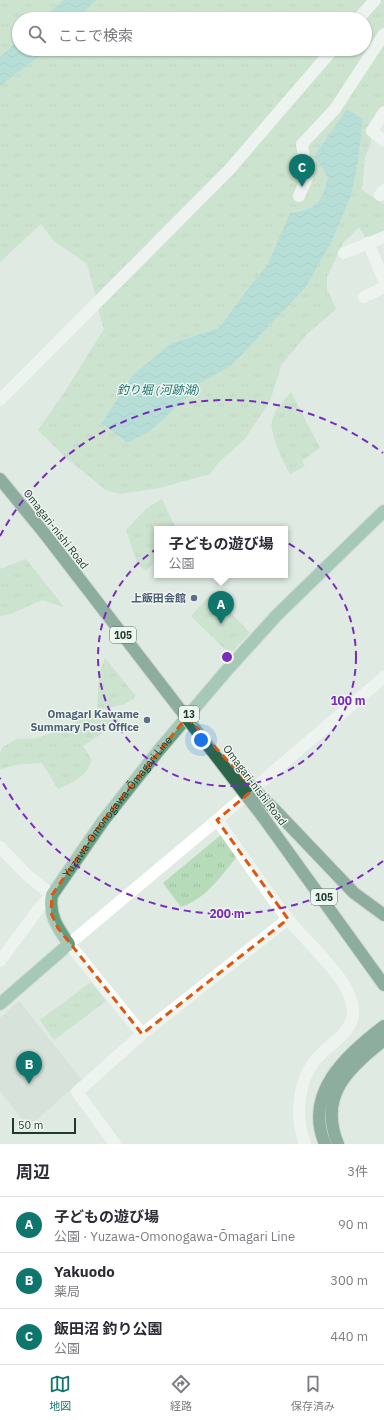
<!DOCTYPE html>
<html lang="ja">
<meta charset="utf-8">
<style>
body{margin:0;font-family:"IBM Plex Sans","Noto Sans JP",sans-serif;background:#f2f2f3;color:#2b2b33}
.scale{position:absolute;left:12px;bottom:10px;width:64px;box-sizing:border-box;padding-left:4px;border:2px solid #1f392c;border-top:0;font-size:11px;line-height:14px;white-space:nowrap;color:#1f392c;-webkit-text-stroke:3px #eef6f0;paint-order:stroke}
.you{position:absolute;left:201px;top:740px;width:14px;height:14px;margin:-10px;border:3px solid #fff;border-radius:50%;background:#1a73e8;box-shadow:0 0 0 6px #1a73e833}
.badge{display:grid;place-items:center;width:26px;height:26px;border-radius:50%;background:#0f766e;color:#fff;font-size:13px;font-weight:700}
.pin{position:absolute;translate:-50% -33px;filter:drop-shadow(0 1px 2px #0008)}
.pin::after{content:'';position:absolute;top:21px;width:14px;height:12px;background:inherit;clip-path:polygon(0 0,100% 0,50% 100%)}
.popup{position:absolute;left:154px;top:526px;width:134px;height:52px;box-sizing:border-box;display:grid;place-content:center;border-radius:0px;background:#fff;filter:drop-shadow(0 1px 3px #0005);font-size:13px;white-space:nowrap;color:#7c7c81}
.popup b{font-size:15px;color:#2b2b33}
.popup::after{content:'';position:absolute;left:50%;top:100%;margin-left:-8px;border:8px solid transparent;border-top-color:#fff}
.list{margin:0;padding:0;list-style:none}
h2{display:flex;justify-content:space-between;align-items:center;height:52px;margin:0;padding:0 16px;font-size:17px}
h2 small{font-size:13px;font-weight:400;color:#7c7c81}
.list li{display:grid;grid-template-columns:26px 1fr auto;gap:12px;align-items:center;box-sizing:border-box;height:56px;padding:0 16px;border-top:1px solid #e1e1e2}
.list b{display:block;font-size:15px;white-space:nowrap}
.list p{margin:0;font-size:13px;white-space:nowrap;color:#7c7c81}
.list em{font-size:13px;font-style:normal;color:#7c7c81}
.icon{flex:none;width:22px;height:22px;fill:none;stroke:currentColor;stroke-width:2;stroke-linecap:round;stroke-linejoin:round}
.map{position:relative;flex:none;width:384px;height:1144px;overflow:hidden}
.search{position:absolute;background:#fff;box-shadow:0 1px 3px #0004;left:12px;right:12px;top:12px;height:44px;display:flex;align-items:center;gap:10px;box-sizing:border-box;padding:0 14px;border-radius:22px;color:#7c7c81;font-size:15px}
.sheet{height:220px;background:#fff}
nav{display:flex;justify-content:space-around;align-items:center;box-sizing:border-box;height:56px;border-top:1px solid #e1e1e2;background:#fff;font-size:11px;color:#7c7c81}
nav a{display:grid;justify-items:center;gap:2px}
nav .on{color:#0f766e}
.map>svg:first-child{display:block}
.built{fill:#ccd9d0}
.grass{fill:url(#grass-tufts);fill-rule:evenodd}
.water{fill:url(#water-waves)}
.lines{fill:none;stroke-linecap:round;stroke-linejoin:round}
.major-casing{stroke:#bcc4c0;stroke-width:14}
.highway-casing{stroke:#bcc4c0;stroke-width:14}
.minor{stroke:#fff;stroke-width:12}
.major{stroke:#629f81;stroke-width:12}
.highway{stroke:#2b654c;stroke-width:12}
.highway-bridge-casing{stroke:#bcc4c0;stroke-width:14;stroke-linecap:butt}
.highway-bridge{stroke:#2b654c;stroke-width:12}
.marked{fill:none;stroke:#de570e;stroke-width:3;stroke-dasharray:8 5;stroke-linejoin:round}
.ring{fill:none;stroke:#7b2cbf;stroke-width:2;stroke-dasharray:7 5}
.service-dot{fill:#5c6f8a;stroke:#eef6f0;stroke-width:1.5}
.labels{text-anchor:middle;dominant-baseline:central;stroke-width:3;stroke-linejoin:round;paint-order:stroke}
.shield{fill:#eef6f0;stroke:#5d7267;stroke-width:1}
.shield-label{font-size:10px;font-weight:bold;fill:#1f392c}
.street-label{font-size:11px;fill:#1f392c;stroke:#eef6f0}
.service-label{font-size:11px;font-weight:bold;fill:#4e5e75;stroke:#eef6f0;text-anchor:end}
.water-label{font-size:12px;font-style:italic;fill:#1a746e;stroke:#eef6f0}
.centre{fill:#7b2cbf;stroke:#eef6f0;stroke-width:2}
.ring-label{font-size:12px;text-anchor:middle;font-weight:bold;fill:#7b2cbf;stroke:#eef6f0;stroke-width:3;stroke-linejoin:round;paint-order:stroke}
</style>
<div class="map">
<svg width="384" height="1144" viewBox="0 0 384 1144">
<defs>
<pattern id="grass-tufts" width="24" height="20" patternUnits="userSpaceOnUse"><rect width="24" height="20" fill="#b6dbb8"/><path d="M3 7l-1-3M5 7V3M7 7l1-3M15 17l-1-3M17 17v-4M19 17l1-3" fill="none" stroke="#9cbd9e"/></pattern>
<pattern id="water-waves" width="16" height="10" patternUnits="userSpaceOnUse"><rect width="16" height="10" fill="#85d0ca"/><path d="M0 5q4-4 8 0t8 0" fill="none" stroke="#72b3ae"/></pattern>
</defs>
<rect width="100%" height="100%" fill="#deeae2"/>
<polygon class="built" points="19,1001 82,1080 28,1127 0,1091 0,1018"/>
<g class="grass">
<polygon points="0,0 66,0 45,19 19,19 19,44 0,60"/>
<polygon points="96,0 369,0 354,19 78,19"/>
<path d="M377 0H384V107L370 130 371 143 365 157 362 190 384 204V234L367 241 359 227 343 243 327 277V289L336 309 307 334 282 364 270 401 245 439 219 462 210 474 159 488 120 494 106 490 66 458 38 430 66 390 104 329 97 305 337 49H365V19ZM347 109 363 119 358 162 351 196 331 243 306 287 232 365 197 385 188 397 150 431 170 344 219 328 252 283 267 266 291 212C319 208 321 204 328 177L314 156Z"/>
<polygon points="49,49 329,49 240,158 97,301 87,264 54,241 41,224 0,262 0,86"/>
<path d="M291 392 320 448 302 461 305 466 290 474C284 464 269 432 272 421 275 409 283 401 291 392Z"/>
<polygon points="162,499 176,529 157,529 157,559 146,571 138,565 126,530 146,509"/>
<polygon points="26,559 64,607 42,600 8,615 0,616 0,569"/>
<polygon points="212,593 250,633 230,654 191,616"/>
<polygon points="105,658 135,695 135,698 124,704 97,711 99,673"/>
<path d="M116 710 120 719 119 722 83 746 92 760C86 777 74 782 58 789L42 763 21 764 0 769V752L3 747 17 739 38 738 67 727 86 716Z"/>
<path d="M222 834 238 855C221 876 207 898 181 907L163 883Z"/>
<polygon points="91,982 106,1001 54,1040 40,1020"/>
</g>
<g class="water">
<polygon points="64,0 96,0 78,19 42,19"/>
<polygon points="19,40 19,49 49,49 0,86 0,57"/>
<path d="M347 109 363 119 358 162 351 196 331 243 306 287 232 365 197 385 188 397 150 431 127 443 102 423 132 376 170 344 219 328 252 283 267 266 290 213C318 208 321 204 328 177L314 156Z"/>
</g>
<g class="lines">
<g class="major-casing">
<g id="major">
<path id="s1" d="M0 1004 69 944C58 929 48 914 52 895L103 821 159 750 227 670 277 615 384 511"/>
</g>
</g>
<g class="highway-casing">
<g id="highway">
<polyline points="0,479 45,534"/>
<polyline points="274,809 354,893 384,915"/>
<polyline points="263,817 384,985"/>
<path d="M325 1144C303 1093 347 1054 384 1026"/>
<path d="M338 1144C318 1096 348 1068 384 1040"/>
</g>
</g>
<g class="minor">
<polyline points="358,19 375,0"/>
<polyline points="384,112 372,131 384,141"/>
<polyline points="380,195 384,190"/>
<polyline points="299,196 307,178 302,144 335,109 384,34"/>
<polyline points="368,243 384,280"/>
<polyline points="344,253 384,237"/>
<polyline points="364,297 384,287"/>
<polyline points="0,400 229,170 333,49"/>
<path d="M217 820C241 853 263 887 288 919 306 941 328 960 343 983 348 991 354 1005 353 1015 350 1033 333 1042 321 1054 298 1076 294 1115 305 1144"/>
<polyline points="0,847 27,875 52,895 40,907 0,961"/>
<polyline points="142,1034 69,944 217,820 384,677"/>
<polyline points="115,1144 77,1092 142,1034 288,919"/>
</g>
<use href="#major" class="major"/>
<use href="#highway" class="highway"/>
<g class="highway-bridge-casing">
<g id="highway-bridge">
<polyline points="45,534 263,817"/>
<polyline points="236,771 274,809"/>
</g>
</g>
<use href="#highway-bridge" class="highway-bridge"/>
</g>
<path d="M0 0H384V1144H0ZM187 717 254 789 217 820 288 919 142 1034 58 928 51 913 52 895 103 821Z" fill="#deeae2" fill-opacity=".55" fill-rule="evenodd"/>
<path class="marked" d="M187 717 254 789 217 820 288 919 142 1034 58 928 51 913 52 895 103 821Z"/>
<g class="ring">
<circle cx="227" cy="657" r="129"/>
<path d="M383 861A257 257 0 0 1 0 778M0 536A257 257 0 0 1 383 453"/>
</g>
<g class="service-dot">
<circle cx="194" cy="598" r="4"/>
<circle cx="147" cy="720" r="4"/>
</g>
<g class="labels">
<g class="shield">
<rect x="110" y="627" width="26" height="16" rx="3"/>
<rect x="179" y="706" width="20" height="16" rx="3"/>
<rect x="311" y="889" width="26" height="16" rx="3"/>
</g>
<g class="shield-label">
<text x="123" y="635">105</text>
<text x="189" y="714">13</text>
<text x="324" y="897">105</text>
</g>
<g class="street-label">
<text transform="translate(56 529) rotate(52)">Omagari-nishi Road</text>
<text transform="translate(255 785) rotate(53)">Omagari-nishi Road</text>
<text stroke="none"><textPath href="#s1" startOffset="255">Yuzawa-Omonogawa-Ōmagari Line</textPath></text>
</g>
<g class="service-label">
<text x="186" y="598">上飯田会館</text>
<text x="139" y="714">Omagari Kawame<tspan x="139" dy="13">Summary Post Office</tspan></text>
</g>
<g class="water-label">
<text x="158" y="389">釣り堀 (河跡湖)</text>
</g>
</g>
<circle cx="227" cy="657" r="6" class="centre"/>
<g class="ring-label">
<text x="348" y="705">100 m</text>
<text x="227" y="918">200 m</text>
</g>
</svg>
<div class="scale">50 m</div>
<div class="you"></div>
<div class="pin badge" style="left:221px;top:624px">A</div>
<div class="popup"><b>子どもの遊び場</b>公園</div>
<div class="pin badge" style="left:29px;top:1084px">B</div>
<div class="pin badge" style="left:302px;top:187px">C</div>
<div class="search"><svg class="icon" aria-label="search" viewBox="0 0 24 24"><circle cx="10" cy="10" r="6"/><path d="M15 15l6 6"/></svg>ここで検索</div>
</div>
<section class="sheet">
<h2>周辺<small>3件</small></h2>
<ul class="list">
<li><span class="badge">A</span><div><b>子どもの遊び場</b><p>公園 · Yuzawa-Omonogawa-Ōmagari Line</p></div><em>90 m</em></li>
<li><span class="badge">B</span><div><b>Yakuodo</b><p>薬局</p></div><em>300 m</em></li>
<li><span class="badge">C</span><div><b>飯田沼 釣り公園</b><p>公園</p></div><em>440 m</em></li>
</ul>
</section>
<nav>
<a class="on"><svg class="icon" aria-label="map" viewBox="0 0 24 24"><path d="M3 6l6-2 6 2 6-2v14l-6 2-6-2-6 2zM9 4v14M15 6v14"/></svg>地図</a>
<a><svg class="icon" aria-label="directions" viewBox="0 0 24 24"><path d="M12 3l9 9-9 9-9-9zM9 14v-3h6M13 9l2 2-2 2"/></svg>経路</a>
<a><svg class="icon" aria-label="saved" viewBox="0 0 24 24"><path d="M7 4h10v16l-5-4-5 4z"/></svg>保存済み</a>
</nav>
